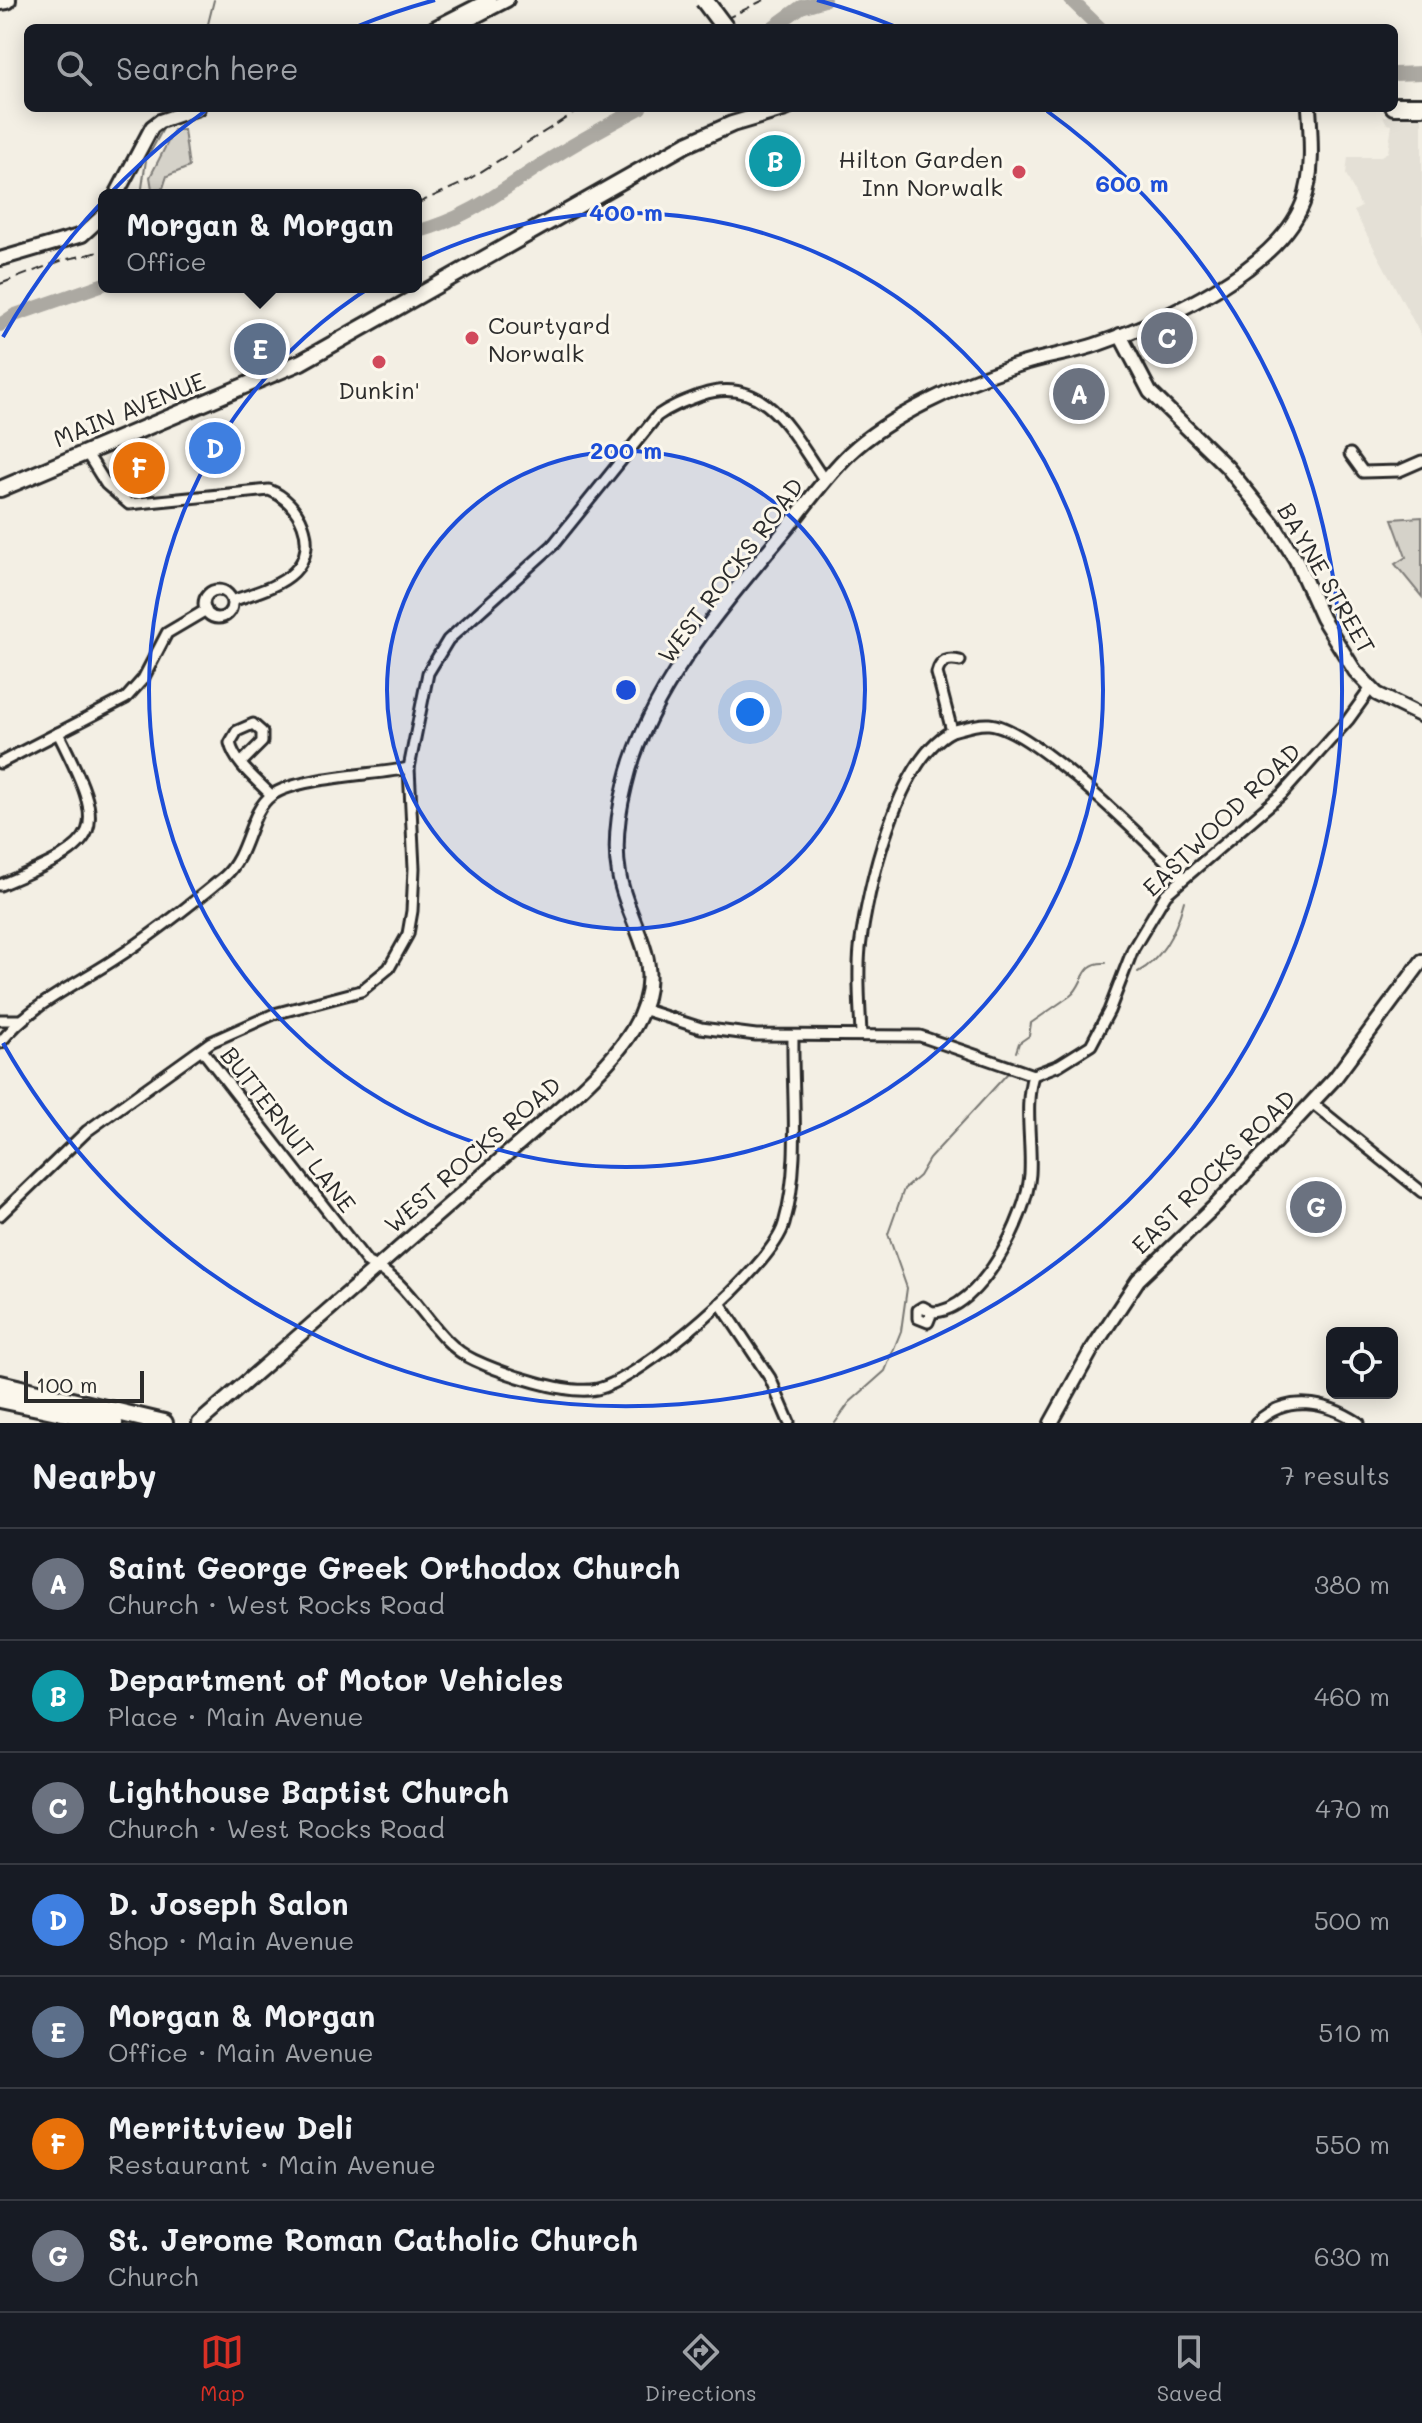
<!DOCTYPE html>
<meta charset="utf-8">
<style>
body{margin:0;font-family:Mali,sans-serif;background:#242831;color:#f1f3f6}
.controls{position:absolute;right:24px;bottom:24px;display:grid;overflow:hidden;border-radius:12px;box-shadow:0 4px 20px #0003}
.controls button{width:72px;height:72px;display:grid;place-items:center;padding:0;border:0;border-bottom:2px solid #363941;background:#171b24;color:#f1f3f6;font:40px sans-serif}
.scale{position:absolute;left:24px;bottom:20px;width:120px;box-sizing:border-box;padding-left:8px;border:4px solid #2b2b2b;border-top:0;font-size:22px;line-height:28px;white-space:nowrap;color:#2b2b2b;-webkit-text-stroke:6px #fbf7ec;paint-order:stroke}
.you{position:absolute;left:750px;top:712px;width:28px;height:28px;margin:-20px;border:6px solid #fff;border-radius:50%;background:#1a73e8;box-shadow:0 0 0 12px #1a73e833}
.badge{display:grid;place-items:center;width:52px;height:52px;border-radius:50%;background:#d93025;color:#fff;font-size:26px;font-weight:700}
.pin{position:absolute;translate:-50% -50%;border:4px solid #fff;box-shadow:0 2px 8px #0006}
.popup{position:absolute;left:98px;top:189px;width:324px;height:104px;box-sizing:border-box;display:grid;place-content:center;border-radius:12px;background:#171b24;filter:drop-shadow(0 2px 6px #0005);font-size:26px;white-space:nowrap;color:#9ea1a6}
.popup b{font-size:30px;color:#f1f3f6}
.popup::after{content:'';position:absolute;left:50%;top:100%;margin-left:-16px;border:16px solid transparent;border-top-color:#171b24}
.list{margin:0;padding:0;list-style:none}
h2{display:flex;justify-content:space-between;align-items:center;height:104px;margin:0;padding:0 32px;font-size:34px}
h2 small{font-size:26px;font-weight:400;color:#9ea1a6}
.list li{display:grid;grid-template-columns:52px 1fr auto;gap:24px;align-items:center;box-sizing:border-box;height:112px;padding:0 32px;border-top:2px solid #363941}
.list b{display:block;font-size:30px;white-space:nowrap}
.list p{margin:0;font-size:26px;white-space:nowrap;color:#9ea1a6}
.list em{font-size:26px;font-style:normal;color:#9ea1a6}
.icon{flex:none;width:44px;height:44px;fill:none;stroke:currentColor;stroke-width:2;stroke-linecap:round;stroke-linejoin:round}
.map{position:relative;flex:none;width:1422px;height:1423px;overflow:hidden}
.search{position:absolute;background:#171b24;box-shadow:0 4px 20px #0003;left:24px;right:24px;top:24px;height:88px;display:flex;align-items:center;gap:20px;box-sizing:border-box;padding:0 28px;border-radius:12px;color:#9ea1a6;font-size:30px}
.sheet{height:888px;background:#171b24}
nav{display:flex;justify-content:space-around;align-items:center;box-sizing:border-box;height:112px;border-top:2px solid #363941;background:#171b24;font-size:22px;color:#9ea1a6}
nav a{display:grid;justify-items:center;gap:4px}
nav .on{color:#d93025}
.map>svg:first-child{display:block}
.built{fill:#e4e0d6}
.green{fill:#d5d2c9;stroke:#807e7a;stroke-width:2}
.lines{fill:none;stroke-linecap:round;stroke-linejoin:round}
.stream{stroke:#787772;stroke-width:2}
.river{stroke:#aca9a2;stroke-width:14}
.street-casing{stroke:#2b2b2b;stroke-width:15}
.secondary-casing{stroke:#2b2b2b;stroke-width:18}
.primary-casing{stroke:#2b2b2b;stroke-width:20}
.highway-casing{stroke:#2b2b2b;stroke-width:22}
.street{stroke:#fbf7ec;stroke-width:9}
.secondary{stroke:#fbf7ec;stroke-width:12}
.primary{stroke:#fbf7ec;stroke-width:14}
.highway{stroke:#fbf7ec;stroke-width:16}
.rail{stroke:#2b2b2b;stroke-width:2;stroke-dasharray:12 6;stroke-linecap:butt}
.highway-bridge-casing{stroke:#2b2b2b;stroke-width:22;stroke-linecap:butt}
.highway-bridge{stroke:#fbf7ec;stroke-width:16}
.ring{fill:none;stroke:#1d4ed8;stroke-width:4}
.poi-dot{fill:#d1495b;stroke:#fbf7ec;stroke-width:3}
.labels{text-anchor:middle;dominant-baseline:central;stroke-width:6;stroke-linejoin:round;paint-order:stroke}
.poi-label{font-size:24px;fill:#2b2b2b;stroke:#fbf7ec;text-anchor:end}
.street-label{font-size:24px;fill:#2b2b2b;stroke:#fbf7ec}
.centre{fill:#1d4ed8;stroke:#fbf7ec;stroke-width:4}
.ring-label{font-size:24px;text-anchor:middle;font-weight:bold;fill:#1d4ed8;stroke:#fbf7ec;stroke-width:6;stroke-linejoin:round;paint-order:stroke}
</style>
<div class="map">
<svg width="1422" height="1423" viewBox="0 0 1422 1423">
<rect width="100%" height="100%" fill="#f3efe4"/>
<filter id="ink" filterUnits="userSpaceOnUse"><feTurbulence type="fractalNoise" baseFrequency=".0125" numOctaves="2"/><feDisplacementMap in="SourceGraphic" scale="16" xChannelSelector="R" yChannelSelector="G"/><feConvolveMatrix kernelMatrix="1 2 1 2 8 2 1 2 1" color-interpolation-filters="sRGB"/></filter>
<g filter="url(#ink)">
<polygon class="built" points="1383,116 1422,116 1422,337 1354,211 1361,207 1346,174 1348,157 1379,157 1388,152 1392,125 1387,124"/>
<g class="green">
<polygon points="174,130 184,130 189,167 167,176 163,188 152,189 150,177"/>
<polygon points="1422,517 1422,597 1395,564 1406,557 1392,519"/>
</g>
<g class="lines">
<g class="stream">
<polyline points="207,28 214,0"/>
<polyline points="141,195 146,160 164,127"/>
<path d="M1138 972C1164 958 1177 928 1184 901"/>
<path d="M1016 1052 1019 1043 1029 1036 1031 1023C1044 1014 1057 1005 1070 996 1085 986 1080 961 1106 963"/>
<polyline points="835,1423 849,1403 885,1371 901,1331 907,1288 888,1234 904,1189 919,1176 929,1159 1008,1073"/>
</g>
<g class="river">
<polyline points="1071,0 1100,28"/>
<polyline points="772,28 801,7 824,0"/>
<polyline points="1394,74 1422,73"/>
<path d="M416 232C469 218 499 192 544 163 575 143 608 125 640 108"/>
<polyline points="0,325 15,315 104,284"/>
</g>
<g class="street-casing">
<g id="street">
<path d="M86 452 106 484 129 504 269 490C299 501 321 545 294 572 279 587 251 594 232 601"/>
<polyline points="1350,454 1363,472 1399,471 1422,461"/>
<circle cx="218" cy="604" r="14"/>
<path d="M952 731C963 728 977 723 989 724 1033 727 1147 843 1183 877"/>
<polyline points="0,763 126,698 143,679 167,633 206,610"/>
<path d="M241 763 262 742V732L253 724 237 731 230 743C235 764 257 780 271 795"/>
<path d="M0 885C104 842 109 834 58 733"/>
<polyline points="642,1009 701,1028 756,1035 920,1036 1033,1075"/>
<polyline points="0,1020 19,1020"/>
<path d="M861 1035C860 1006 857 977 860 948 867 890 897 759 952 731L937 673C940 661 948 658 960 661"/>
<path d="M0 1043C30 1005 72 987 112 961 151 936 188 907 224 877 250 854 248 812 272 795 297 777 376 775 409 768"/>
<path d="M202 1050 368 1263C414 1281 430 1340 474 1360 502 1373 568 1396 597 1389 641 1380 772 1267 784 1224 801 1165 792 1097 793 1037"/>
<polyline points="1033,1075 1059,1065 1091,1045 1109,1011 1133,949 1166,894 1282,794 1348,720 1371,688"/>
<polyline points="1312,1103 1422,1192"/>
<path d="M0 1215 87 1131 211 1042 274 1014 361 991 389 968 408 934 412 911 414 868 409 768 428 673 448 640 553 545 657 416C671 406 685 401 701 395 767 373 793 436 825 481"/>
<polyline points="720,1303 770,1378 789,1422"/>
<path d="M932 1312 928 1322 918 1318V1310L923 1307 932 1312C980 1312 1027 1217 1030 1174 1032 1142 1024 1106 1033 1075"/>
<path d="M1256 1423C1286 1394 1326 1401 1359 1423"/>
</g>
</g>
<g class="secondary-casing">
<g id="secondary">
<polyline points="434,28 489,0"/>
<polyline points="453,28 507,0"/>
<polyline points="116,195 152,127 160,121 198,108"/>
<polyline points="0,259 82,235 104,215"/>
<polyline points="1120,335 1150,392 1227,467 1274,525 1296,560 1322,618 1355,671 1377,694 1422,716"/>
<path d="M199 1423 578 1092C616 1056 662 1011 645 952 638 926 623 901 619 874 614 846 618 814 625 786 646 691 727 600 788 527 808 502 827 475 850 453 889 416 960 384 1012 367 1040 357 1070 354 1098 344 1163 321 1277 270 1303 203 1314 174 1311 138 1309 108"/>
<polyline points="1051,1423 1091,1351 1138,1280 1215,1206 1335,1078 1422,961"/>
</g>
</g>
<g class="primary-casing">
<polyline id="primary" points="0,489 301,362 687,144 732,124 786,108"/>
</g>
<g class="highway-casing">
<g id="highway">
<polyline points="0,1 7,0"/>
<polyline points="1394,106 1422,106"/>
<polyline points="0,1384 164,1423"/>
<polyline points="0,1399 114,1423"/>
</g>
</g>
<use href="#street" class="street"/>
<use href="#secondary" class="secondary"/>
<use href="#primary" class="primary"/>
<use href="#highway" class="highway"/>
<g class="rail">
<polyline points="707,28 764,0"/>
<polyline points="416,204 463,183 582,108"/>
<polyline points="0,284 63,260 104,251"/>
</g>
<g class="highway-bridge-casing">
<polyline id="highway-bridge" points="704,0 725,28"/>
</g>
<use href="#highway-bridge" class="highway-bridge"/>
</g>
</g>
<circle cx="626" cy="690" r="239" fill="#1d4ed8" fill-opacity=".12"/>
<g class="ring">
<circle cx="626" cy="690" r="239"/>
<circle cx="626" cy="690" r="477"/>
<path d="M3 337A716 716 0 0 1 205 111M358 26A716 716 0 0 1 435 0M817 0A716 716 0 0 1 894 26M1047 111A716 716 0 1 1 3 1043"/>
</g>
<g class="poi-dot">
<circle cx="1019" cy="172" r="8"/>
<circle cx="472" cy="338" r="8"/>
<circle cx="379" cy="362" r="8"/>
</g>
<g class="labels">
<g class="poi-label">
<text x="1003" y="158">Hilton Garden<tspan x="1003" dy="28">Inn Norwalk</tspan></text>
<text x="488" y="324" text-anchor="start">Courtyard<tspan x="488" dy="28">Norwalk</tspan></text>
<text x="379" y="389" text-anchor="middle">Dunkin'</text>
</g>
<g class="street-label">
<text transform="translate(129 409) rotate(-22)">MAIN AVENUE</text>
<text transform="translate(730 570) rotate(-53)">WEST ROCKS ROAD</text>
<text transform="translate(1327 578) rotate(60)">BAYNE STREET</text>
<text transform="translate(1221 819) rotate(-44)">EASTWOOD ROAD</text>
<text transform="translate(289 1129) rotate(52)">BUTTERNUT LANE</text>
<text transform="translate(472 1154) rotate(-41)">WEST ROCKS ROAD</text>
<text transform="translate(1213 1171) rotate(-45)">EAST ROCKS ROAD</text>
</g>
</g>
<circle cx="626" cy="690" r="12" class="centre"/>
<g class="ring-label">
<text x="1132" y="192">600 m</text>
<text x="626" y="221">400 m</text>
<text x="626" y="459">200 m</text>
</g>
</svg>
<div class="controls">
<button><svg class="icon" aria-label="locate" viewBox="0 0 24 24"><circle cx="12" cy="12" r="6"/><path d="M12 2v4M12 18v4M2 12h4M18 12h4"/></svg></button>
</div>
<div class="scale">100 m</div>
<div class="you"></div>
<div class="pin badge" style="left:1079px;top:394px;background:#6b7280">A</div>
<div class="pin badge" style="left:775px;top:161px;background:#0f9aa8">B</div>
<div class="pin badge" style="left:1167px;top:338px;background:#6b7280">C</div>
<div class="pin badge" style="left:215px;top:448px;background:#3f7fe0">D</div>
<div class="pin badge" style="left:260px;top:349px;background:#5c6f8a">E</div>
<div class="popup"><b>Morgan &amp; Morgan</b>Office</div>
<div class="pin badge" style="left:139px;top:468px;background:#e8710a">F</div>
<div class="pin badge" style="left:1316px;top:1207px;background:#6b7280">G</div>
<div class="search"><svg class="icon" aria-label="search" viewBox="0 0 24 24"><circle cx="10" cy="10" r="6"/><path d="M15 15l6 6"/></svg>Search here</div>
</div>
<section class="sheet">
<h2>Nearby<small>7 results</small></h2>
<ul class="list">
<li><span class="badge" style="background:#6b7280">A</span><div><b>Saint George Greek Orthodox Church</b><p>Church · West Rocks Road</p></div><em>380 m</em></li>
<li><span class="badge" style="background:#0f9aa8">B</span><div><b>Department of Motor Vehicles</b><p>Place · Main Avenue</p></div><em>460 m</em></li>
<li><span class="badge" style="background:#6b7280">C</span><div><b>Lighthouse Baptist Church</b><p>Church · West Rocks Road</p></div><em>470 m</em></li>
<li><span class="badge" style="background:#3f7fe0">D</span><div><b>D. Joseph Salon</b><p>Shop · Main Avenue</p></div><em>500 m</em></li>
<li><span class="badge" style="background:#5c6f8a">E</span><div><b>Morgan &amp; Morgan</b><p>Office · Main Avenue</p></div><em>510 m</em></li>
<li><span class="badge" style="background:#e8710a">F</span><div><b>Merrittview Deli</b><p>Restaurant · Main Avenue</p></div><em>550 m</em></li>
<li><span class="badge" style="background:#6b7280">G</span><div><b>St. Jerome Roman Catholic Church</b><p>Church</p></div><em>630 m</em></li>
</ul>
</section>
<nav>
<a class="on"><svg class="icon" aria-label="map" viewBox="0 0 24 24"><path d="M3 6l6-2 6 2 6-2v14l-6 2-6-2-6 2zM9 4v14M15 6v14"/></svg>Map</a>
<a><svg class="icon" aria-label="directions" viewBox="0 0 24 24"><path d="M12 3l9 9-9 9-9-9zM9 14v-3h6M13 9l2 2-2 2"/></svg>Directions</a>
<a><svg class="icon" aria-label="saved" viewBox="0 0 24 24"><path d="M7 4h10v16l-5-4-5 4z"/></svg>Saved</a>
</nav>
